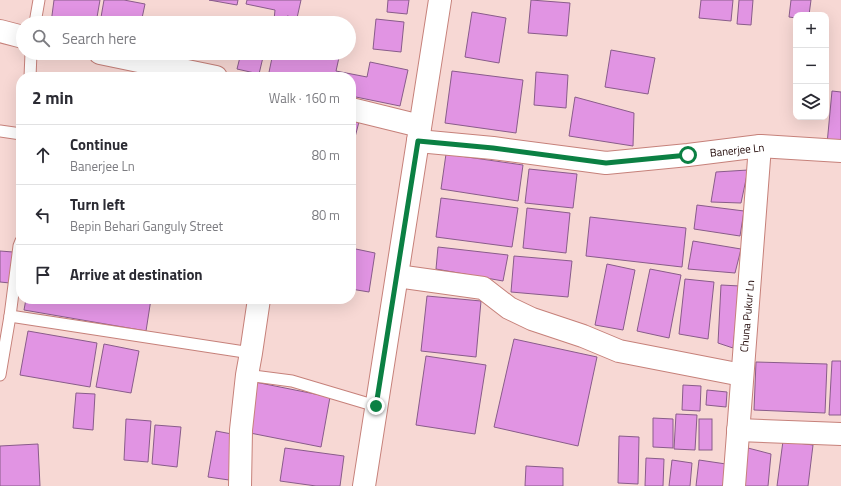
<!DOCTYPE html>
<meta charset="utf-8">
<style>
body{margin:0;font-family:"Titillium Web",sans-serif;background:#f2f2f3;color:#2b2b33}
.controls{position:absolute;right:12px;top:12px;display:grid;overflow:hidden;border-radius:8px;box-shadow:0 4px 16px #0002}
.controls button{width:36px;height:36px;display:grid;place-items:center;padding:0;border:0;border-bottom:1px solid #e1e1e2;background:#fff;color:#2b2b33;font:20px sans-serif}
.stop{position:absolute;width:12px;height:12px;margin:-9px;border:3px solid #0b8043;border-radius:50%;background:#fff}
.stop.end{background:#0b8043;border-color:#fff;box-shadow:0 1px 4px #0008}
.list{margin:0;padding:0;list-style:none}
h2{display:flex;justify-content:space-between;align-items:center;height:52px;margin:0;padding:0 16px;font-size:17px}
h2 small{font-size:13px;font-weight:400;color:#7c7c81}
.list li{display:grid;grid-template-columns:26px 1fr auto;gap:12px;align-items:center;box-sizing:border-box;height:60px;padding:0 16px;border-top:1px solid #e1e1e2}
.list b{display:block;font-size:15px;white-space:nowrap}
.list p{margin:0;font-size:13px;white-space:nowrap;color:#7c7c81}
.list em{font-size:13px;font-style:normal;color:#7c7c81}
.icon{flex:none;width:22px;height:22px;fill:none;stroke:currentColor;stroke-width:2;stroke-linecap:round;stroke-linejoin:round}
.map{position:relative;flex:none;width:841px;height:486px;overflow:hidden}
.search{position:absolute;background:#fff;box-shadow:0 4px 16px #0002;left:16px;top:16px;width:340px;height:44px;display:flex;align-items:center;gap:10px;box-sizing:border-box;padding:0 14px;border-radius:22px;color:#7c7c81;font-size:15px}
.panel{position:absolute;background:#fff;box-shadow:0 4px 16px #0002;left:16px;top:72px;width:340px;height:232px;border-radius:16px}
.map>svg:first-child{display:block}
.building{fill:#e194e3;stroke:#895c8a}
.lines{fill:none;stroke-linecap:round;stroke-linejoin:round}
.lane-casing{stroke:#c6817a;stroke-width:13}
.street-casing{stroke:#c6817a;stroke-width:24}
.secondary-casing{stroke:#c6817a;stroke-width:24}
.lane{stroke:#fff;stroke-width:11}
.street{stroke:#fff;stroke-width:22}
.secondary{stroke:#fff;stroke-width:22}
.route{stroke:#0b8043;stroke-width:5}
.labels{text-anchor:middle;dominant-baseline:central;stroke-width:4;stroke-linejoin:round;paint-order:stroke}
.street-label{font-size:11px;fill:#210807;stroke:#fff}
</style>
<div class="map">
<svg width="841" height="486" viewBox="0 0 841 486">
<rect width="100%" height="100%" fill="#f7d8d4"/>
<g class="building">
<polygon points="54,0 100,0 96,23 51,23"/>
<polygon points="104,0 124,0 145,4 141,23 100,23"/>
<polygon points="209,0 238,0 237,5"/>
<polygon points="247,0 301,0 297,18 287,16 284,23 274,20 275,10 246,4"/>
<polygon points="388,0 409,0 407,14 387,12"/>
<polygon points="531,0 570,3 567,36 528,33"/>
<polygon points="701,0 733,0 731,21 699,18"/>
<polygon points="739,0 753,0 751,25 737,24"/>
<polygon points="791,0 811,0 809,15 796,15 796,18 789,17"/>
<polygon points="472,12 506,18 499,63 465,57"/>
<polygon points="249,18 269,23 248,23"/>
<polygon points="290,19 306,23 289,23"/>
<polygon points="376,19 404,22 401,52 373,49"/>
<polygon points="611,50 655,58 648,94 605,87"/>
<polygon points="158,53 186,53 185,59 158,56"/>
<polygon points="241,53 264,53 259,74 237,69"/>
<polygon points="273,53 340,53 336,71 367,77 370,62 408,70 400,106 351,96 351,77 268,77"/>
<polygon points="452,71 523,80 516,133 445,123"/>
<polygon points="536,72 568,75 566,108 534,105"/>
<polygon points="832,91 841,92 841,146 827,144"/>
<polygon points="575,97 634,113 633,146 569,136"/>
<polygon points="351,111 361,114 353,145 351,144"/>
<polygon points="446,154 523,165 518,201 441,189"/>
<polygon points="529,169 577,174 573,208 525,203"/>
<polygon points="748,170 741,203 711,202 716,172"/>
<polygon points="441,198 518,208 512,247 436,237"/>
<polygon points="697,205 744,211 740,236 694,229"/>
<polygon points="527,208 570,213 566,253 523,248"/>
<polygon points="590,217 686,228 682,267 586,256"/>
<polygon points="693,241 741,249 735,273 688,269"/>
<polygon points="438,247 508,255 503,281 436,269"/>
<polygon points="351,248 375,253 369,292 351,289"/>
<polygon points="0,251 13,252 10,283 0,282"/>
<polygon points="514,256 572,261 568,297 511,292"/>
<polygon points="607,264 635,270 623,330 595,325"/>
<polygon points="650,269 681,275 669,338 637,331"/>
<polygon points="685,279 714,282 708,339 679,334"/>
<polygon points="721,285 740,286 733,348 718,343"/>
<polygon points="427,296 481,301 476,357 421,351"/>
<polygon points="26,299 151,299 146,331 24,310"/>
<polygon points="28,331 97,343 90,387 20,375"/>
<polygon points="514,339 597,357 578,446 494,427"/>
<polygon points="104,344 139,351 131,393 96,387"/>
<polygon points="426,356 486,365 475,434 416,425"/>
<polygon points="832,361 841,361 841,415 829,415"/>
<polygon points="756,362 827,364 825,413 754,410"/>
<polygon points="255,382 330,397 321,447 245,432"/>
<polygon points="683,385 701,386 700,411 682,410"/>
<polygon points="707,390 727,392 726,407 706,405"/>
<polygon points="76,393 95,394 93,430 73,428"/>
<polygon points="676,414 697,415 695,450 674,449"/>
<polygon points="653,418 673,419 673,448 653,447"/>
<polygon points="126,419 151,421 148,462 124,460"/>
<rect x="699" y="419" width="13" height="31"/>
<polygon points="155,425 181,427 177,467 152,464"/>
<polygon points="216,431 237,435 229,480 208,477"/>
<polygon points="619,436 639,437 638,484 618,483"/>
<polygon points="783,441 813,445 808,486 777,486"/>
<polygon points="38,444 40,486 0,486 0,446"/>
<polygon points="285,448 344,456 340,486 316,486 280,481"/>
<polygon points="748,448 771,454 768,486 744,486"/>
<polygon points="646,458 664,459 663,486 645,486"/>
<polygon points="672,460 692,463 690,486 669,486"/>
<polygon points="699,460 726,464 723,486 696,486"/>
<polygon points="526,466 563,468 563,486 525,486"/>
</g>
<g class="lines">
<g class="lane-casing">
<g id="lane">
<polyline points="35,23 39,0"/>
<polyline points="30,77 31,53"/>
<polyline points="0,131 21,134"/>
<polyline points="10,316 251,353"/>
<polyline points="0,375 10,316 19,246 21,241"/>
<polyline points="247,375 292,381 376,406"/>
</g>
</g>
<g class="street-casing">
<g id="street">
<polyline points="0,31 23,37"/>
<polyline points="100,53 216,77"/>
<polyline points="351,109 420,126"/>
<polyline points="418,141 493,148 606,163 688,155 760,146 841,151"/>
<polyline points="397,276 483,288 509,308 532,319 583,336 619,351 742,375"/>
<polyline points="738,430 841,434"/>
<polyline points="240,486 241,430 247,375 251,353 259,299"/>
<polyline points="734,486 760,146"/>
</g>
</g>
<g class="secondary-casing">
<polyline id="secondary" points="364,486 440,0"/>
</g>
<use href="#lane" class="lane"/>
<use href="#street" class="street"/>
<use href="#secondary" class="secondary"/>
</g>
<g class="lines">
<polyline class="route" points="376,406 418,141 493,148 606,163 688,155"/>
</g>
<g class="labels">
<g class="street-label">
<text transform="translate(737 150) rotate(-6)">Banerjee Ln</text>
<text transform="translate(747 316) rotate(-85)">Chuna Pukur Ln</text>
</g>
</g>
</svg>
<div class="controls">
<button>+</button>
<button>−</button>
<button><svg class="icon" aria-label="layers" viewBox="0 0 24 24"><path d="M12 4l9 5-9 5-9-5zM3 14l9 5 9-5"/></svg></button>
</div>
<div class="stop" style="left:688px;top:155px"></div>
<div class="stop end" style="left:376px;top:406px"></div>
<div class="search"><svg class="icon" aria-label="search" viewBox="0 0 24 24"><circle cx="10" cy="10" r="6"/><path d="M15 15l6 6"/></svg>Search here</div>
<section class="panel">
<h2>2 min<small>Walk · 160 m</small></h2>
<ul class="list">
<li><svg class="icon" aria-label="ahead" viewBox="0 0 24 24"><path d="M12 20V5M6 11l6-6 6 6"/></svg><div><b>Continue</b><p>Banerjee Ln</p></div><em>80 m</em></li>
<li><svg class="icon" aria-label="left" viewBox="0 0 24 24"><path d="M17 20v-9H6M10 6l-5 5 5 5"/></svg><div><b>Turn left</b><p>Bepin Behari Ganguly Street</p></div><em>80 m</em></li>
<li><svg class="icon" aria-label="arrive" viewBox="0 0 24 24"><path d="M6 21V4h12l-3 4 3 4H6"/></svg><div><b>Arrive at destination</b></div></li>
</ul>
</section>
</div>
